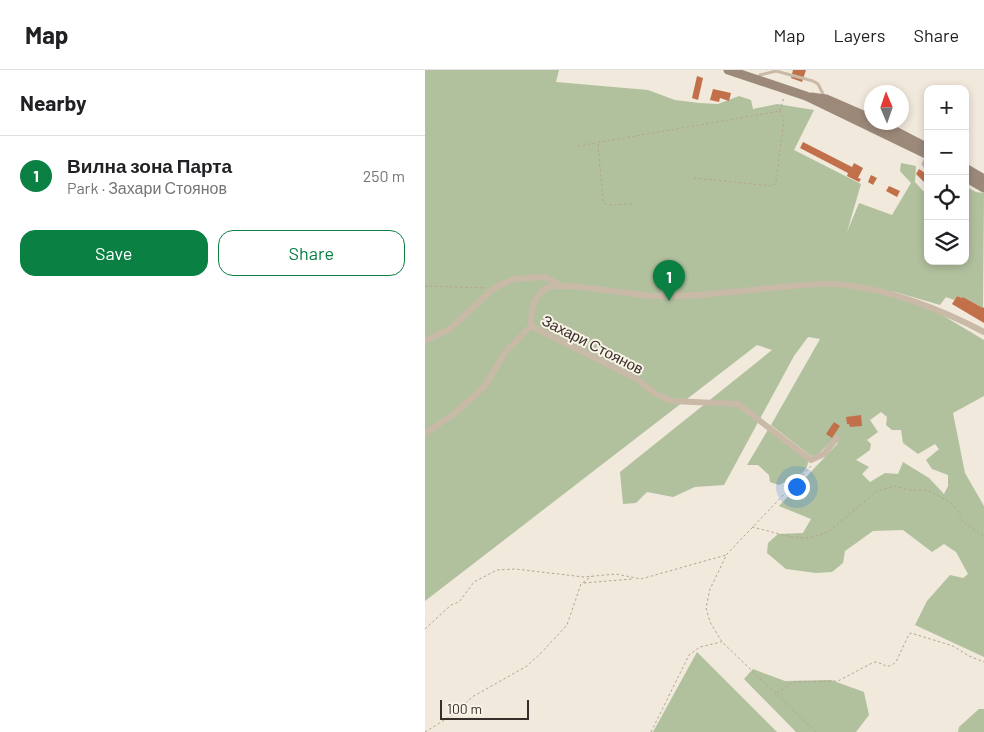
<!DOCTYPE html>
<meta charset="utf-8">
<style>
body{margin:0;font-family:Barlow,sans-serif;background:#f6f6f6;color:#202124}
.controls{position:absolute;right:15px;top:15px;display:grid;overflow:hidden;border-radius:10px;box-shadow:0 2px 8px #0003}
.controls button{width:45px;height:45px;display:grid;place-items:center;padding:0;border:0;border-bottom:1px solid #e0e0e0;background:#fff;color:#202124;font:25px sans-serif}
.compass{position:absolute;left:439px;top:15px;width:45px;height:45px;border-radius:50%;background:#fff;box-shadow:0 2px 8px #0003;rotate:358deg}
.scale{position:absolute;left:15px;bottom:12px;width:89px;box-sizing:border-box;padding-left:5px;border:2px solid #362e28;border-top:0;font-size:14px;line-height:18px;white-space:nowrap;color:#362e28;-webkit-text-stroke:4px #f9f3e8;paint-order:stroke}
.you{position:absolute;left:371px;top:416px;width:18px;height:18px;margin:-12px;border:4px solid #fff;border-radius:50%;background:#1a73e8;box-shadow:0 0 0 8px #1a73e833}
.badge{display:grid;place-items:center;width:32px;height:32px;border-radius:50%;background:#0b8043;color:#fff;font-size:16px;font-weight:700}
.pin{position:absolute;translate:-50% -41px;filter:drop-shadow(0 1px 2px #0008)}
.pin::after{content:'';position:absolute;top:26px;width:18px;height:15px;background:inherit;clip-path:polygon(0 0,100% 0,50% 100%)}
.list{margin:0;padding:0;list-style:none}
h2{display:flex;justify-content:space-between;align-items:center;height:65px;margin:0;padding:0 20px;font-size:21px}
h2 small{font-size:16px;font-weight:400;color:#757577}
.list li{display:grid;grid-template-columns:32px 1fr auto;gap:15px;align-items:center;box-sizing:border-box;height:80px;padding:0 20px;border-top:1px solid #e0e0e0}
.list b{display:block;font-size:19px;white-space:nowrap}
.list p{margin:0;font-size:16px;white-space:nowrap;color:#757577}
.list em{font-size:16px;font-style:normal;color:#757577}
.actions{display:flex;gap:10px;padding:15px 20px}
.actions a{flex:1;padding:11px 0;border:1px solid #0b8043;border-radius:15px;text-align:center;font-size:18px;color:#0b8043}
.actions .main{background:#0b8043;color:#fff}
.icon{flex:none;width:28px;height:28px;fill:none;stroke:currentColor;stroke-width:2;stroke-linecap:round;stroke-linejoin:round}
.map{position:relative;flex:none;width:559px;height:662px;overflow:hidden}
header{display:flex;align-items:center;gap:30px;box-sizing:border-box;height:70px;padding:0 25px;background:#fff;border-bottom:1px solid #e0e0e0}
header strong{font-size:24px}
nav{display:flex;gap:28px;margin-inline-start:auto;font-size:18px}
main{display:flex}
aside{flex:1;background:#fff}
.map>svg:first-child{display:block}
.green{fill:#b1c09d;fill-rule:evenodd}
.building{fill:#c2704a}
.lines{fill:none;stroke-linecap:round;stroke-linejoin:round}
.path{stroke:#b5a493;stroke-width:1;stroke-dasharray:2.5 2.5;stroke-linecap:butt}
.service{stroke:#c9baa8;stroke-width:3}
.minor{stroke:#c9baa8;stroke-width:6}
.secondary{stroke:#9c897a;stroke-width:9}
.labels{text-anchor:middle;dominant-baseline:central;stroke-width:4;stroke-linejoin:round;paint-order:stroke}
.street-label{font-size:15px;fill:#362e28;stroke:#f9f3e8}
</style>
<header>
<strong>Map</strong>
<nav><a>Map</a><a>Layers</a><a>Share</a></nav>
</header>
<main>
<aside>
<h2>Nearby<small></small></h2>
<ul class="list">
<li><span class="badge">1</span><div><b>Вилна зона Парта</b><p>Park · Захари Стоянов</p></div><em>250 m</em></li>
</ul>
<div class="actions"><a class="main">Save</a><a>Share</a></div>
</aside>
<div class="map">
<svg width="559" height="662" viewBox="0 0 559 662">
<rect width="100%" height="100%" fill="#f1e9dc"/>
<g class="green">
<path d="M0 0H134L131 12 223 20 250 30 274 33 293 34 314 26 326 30 328 39 352 34 389 40 369 80 436 114 422 162 434 133 467 145 486 113 475 101 476 93 491 96 490 112 498 121H503V191H540V116L551 122 559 123 558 238 538 227 537 228 532 226 529 230 521 227 515 235 467 221 512 242 559 270V326L528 343 540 403 559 436V587L490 555 502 531 525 505 538 508 543 504 531 482 519 474 507 482 478 460 448 461 420 481 418 493 407 502 391 503 361 499 342 483 343 473 353 464 378 463 386 449 354 436 413 373 408 369 393 385 386 386 346 355 395 269 383 267 369 286 299 415 270 417 248 427 222 422 211 433 198 434 195 402 347 280 332 275 0 531ZM456 342 462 347 461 355 467 360H476L478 373 493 384 510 374 514 379 501 390 507 399 523 405V416L519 424 504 408 478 392 473 404 460 403 445 412 437 404 444 397 431 390 445 380 446 374 442 370 453 362 445 350Z"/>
<path d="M344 358 383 391C383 405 365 410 354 415L345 412 344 405 333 395H322Z"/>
<polygon points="272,582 352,662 228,662"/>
<polygon points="328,599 360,611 406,610 439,622 444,645 431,662 371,662 319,609"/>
<polygon points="554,639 559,639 559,662 533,662 534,657"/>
</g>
<g class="building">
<polygon points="368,0 381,0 377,12 366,8"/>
<polygon points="272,6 278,8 273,30 267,28"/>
<polygon points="288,19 306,23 304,31 295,28 294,32 285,30"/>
<polygon points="378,72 427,97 429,93 438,98 433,108 436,109 434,112 422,106 423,103 375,78"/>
<polygon points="494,99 503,105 503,110 499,112 491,104"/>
<polygon points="446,105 452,108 448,115 443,112"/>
<polygon points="464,116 475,121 472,127 461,121"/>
<polygon points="532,226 537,228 538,227 558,238 559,237 559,253 527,234"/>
<polygon points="436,345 437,356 425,357 424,354 422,354 421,347"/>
<polygon points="409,352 415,356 407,368 401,364"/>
</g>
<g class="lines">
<g class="path">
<polyline points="173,74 178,131 182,135 209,134"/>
<polyline points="153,76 355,41 359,27"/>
<polyline points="269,108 348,116 351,112 359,50 355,41"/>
<polyline points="0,216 61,218"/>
<polyline points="386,396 302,484 285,519 281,538 285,552 297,572 391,662"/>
<polyline points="327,457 367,467 384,468 403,462 452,421 469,416 484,420 502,420 525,432 534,442 537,451 559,466"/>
<polyline points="159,513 207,509"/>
<polyline points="0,559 26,535 34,532 49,512 72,500 90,499 159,507 191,504 216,509 301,485"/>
<path d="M352 623 368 612 413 611 449 592C459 592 460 601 471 592L484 564 486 563 528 576 544 586 559 592"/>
<polyline points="0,662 29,644 47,627 102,596 117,582 142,555 156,514 167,506"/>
<polyline points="226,662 264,585 275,577 296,572"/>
</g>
<g class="service">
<polyline points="333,9 335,5 351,1 388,11 393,14 400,28"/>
<polyline points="502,86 498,94 503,101"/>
</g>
<g class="minor">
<polyline points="0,271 25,259 69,218 88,209 120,207 133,214"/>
<polyline points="0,363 29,344 60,316 80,282 106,256"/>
<path d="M412 368 399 384 386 390 313 334 247 331 231 324 210 308 106 256C106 244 108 226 120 219 134 210 206 225 228 226 270 227 314 221 356 217 380 215 404 212 428 216 475 223 517 240 559 262"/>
</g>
<g class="secondary">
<polyline points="303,0 381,26 503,85"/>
<polyline points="386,27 401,29 447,49"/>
<polyline points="453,52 503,78"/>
<polyline points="540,98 559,109"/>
<polyline points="540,107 559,118"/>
</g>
</g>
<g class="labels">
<g class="street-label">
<text transform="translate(168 274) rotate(27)">Захари Стоянов</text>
</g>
</g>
</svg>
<div class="controls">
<button>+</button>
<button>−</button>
<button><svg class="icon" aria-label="locate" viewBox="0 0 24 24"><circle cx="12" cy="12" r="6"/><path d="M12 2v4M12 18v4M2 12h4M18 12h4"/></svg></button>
<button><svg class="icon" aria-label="layers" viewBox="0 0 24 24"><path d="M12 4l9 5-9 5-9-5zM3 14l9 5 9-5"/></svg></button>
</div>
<svg class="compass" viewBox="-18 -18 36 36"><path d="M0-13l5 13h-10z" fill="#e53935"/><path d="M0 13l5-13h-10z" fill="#757577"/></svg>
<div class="scale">100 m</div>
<div class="you"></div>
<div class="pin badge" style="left:244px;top:231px">1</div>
</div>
</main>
